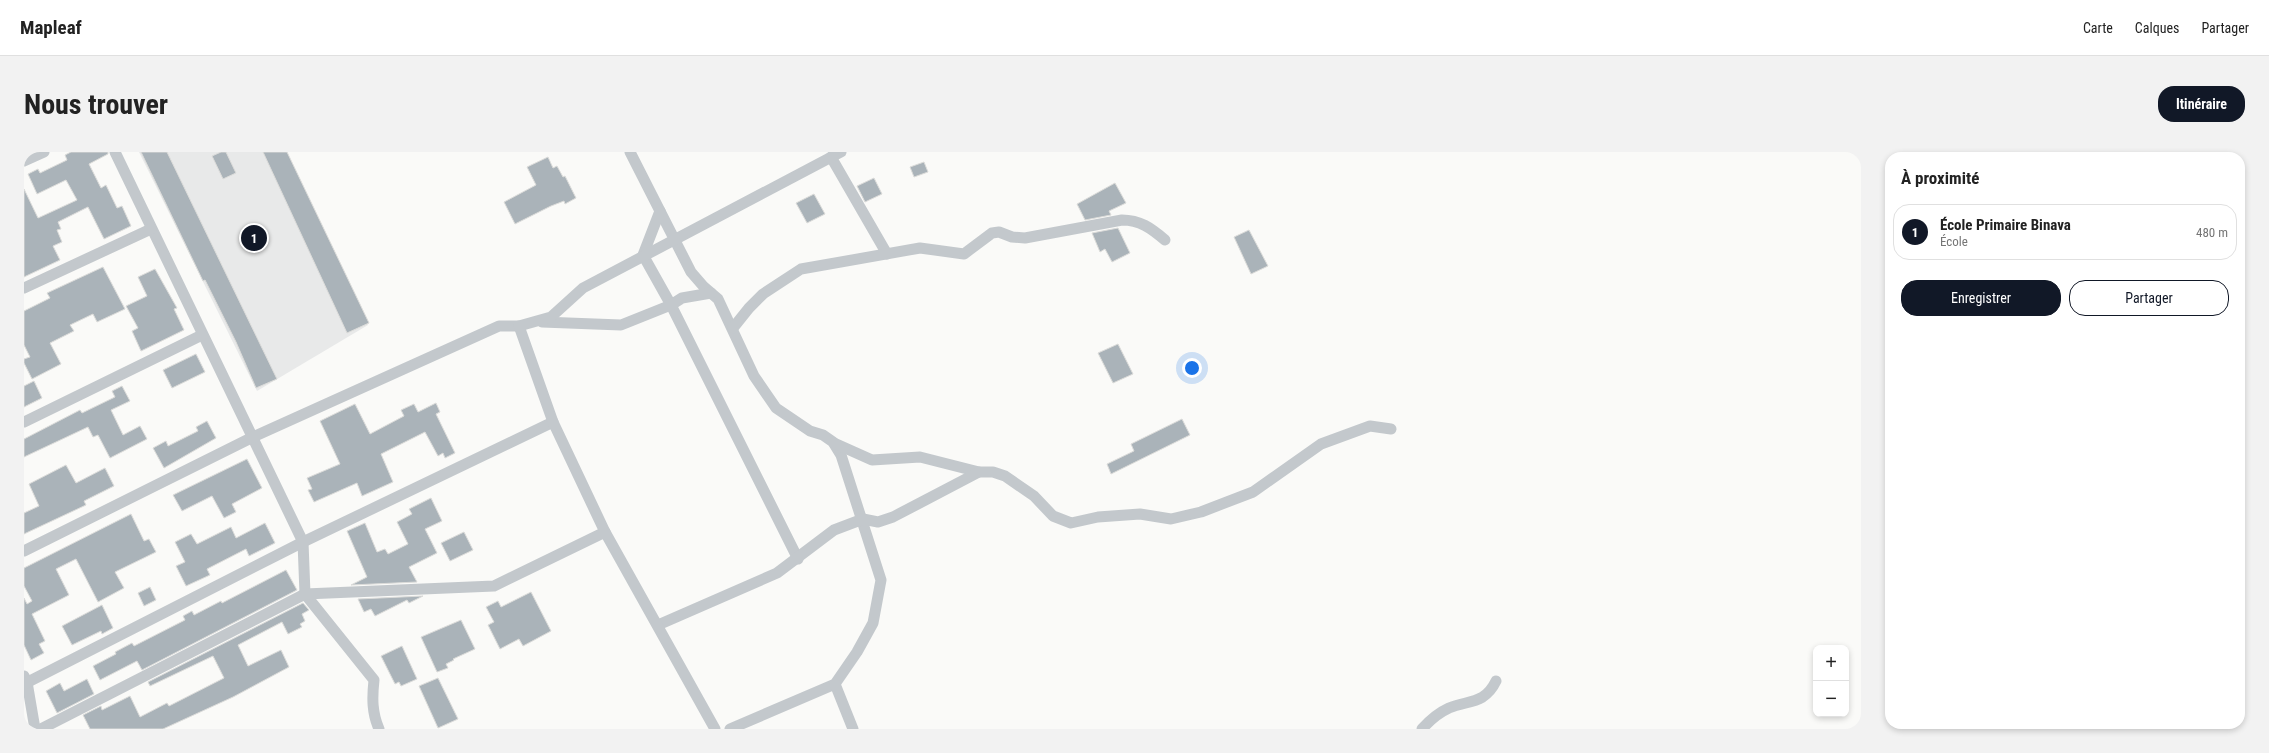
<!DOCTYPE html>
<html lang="fr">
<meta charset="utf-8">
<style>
body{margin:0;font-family:"Roboto Condensed",sans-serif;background:#f2f2f2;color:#222}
.controls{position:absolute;right:12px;bottom:12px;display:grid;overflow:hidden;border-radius:8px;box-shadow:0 2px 6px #0003}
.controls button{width:36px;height:36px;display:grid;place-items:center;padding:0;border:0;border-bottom:1px solid #e0e0e0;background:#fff;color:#222;font:20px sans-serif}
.you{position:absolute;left:1168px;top:216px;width:14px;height:14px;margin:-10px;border:3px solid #fff;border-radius:50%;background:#1a73e8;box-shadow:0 0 0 6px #1a73e833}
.badge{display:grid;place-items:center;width:26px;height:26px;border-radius:50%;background:#111827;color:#fff;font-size:13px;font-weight:700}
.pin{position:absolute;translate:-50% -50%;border:2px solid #fff;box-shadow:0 1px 4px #0006}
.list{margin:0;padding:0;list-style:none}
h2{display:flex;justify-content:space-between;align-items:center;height:52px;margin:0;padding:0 16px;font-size:17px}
h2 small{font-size:13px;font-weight:400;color:#767676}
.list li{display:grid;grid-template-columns:26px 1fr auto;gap:12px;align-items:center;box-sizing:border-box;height:56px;margin:0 8px 8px;padding:0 8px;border:1px solid #e0e0e0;border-radius:16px}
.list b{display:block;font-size:15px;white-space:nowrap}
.list p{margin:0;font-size:13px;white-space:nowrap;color:#767676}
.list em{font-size:13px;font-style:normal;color:#767676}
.actions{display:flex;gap:8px;padding:12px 16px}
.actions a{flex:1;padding:9px 0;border:1px solid #111827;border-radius:16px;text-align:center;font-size:14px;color:#111827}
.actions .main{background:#111827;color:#fff}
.map{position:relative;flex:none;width:1837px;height:577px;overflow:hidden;border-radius:16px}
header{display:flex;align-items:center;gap:24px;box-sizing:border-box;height:56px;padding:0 20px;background:#fff;border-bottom:1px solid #e0e0e0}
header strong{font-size:19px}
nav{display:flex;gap:22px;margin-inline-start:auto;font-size:14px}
.intro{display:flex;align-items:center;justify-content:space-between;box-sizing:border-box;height:96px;padding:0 24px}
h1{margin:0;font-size:28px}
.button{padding:10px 18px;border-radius:16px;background:#111827;color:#fff;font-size:14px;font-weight:700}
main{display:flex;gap:24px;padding:0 24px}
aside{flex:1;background:#fff;border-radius:16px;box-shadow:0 2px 6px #0003}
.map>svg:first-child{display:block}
.built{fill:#e8e9e9}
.building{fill:#aab3b9;stroke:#dcdcda}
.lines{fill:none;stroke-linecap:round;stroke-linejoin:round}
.street{stroke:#c3c8cc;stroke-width:11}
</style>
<header>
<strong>Mapleaf</strong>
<nav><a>Carte</a><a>Calques</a><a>Partager</a></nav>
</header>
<div class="intro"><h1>Nous trouver</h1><a class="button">Itinéraire</a></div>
<main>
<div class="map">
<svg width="1837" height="577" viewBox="0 0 1837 577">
<rect width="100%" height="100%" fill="#fafaf8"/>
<polygon class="built" points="115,0 260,0 344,173 233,239"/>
<g class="building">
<polygon points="47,0 84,0 84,2 65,12 77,36 82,33 93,56 98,54 107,74 80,87 64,55 34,70 37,77 33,78 38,90 29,94 36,108 0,125 0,37 14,66 53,48 42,28 13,42 4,22 14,17 16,21 43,8 41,3"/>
<polygon points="117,0 143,0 253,227 232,236 212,190 181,128 179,129"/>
<polygon points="197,0 202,0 212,21 199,27 188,4"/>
<polygon points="239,0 263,0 345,171 323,181"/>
<polygon points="524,5 529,16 533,14 539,25 541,24 552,46 541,52 540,49 527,54 491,72 480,50 512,33 503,15"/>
<polygon points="900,10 904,20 890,25 886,15"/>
<polygon points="850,26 858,42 841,50 833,34"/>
<polygon points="1091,31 1102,51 1085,59 1087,63 1061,68 1053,52"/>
<polygon points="790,42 801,62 783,71 772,51"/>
<polygon points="1094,76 1106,101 1088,110 1081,97 1076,100 1068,81"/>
<polygon points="1225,78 1244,114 1227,122 1210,85"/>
<polygon points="79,115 101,157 73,170 69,162 46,173 50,179 26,191 37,212 8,227 0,211 0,207 6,205 0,193 0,159 26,146 23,141"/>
<polygon points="131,117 153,156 150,157 160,178 117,199 108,179 114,176 102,154 123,144 114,125"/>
<polygon points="1094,192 1109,222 1089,231 1074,201"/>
<polygon points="172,202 181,220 148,236 139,218"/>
<polygon points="10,229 18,246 0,255 0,234"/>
<polygon points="98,234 106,249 87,258 99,283 116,274 123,287 86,306 74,283 69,285 64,275 0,305 0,287 56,258 58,261 91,245 88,239"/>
<polygon points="412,251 416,260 412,262 431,301 421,306 419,301 414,304 401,280 357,302 369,330 338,344 333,331 290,350 284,338 288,337 283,326 316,312 296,269 331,252 346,282 380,264 377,258 390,252 394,260"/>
<polygon points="1158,267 1166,283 1087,322 1083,312 1110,299 1107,292"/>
<polygon points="183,269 192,286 140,316 129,296 142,289 144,294 174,279 172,275"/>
<polygon points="223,307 238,336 208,352 212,360 200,366 188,344 158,359 149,343"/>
<polygon points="42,313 52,331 81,316 90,334 60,349 62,353 0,382 0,361 15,354 5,332"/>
<polygon points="407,346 418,369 401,377 413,401 385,415 393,430 327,433 343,425 323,379 341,371 353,400 361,397 364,402 384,392 373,370 388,362 385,357"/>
<polygon points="107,362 120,389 125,387 132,400 91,420 100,436 74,450 52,407 32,417 45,443 8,462 21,489 15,492 20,501 7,508 0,493 0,446 3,452 8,449 0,434 0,416"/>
<polygon points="241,371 251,391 225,404 222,397 183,417 186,423 162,434 152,414 161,410 151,390 167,382 173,392 207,375 212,386"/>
<polygon points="440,380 449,398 426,409 417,391"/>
<polygon points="262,418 273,438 118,518 113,509 76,528 69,514 92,502 91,500 108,491 110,494 161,468 159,464 168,459 170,463 197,449 198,451"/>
<polygon points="126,435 132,448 120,454 114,441"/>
<polygon points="507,440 527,479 499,494 495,487 476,497 464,473 470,470 462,455 474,449 477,455"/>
<polygon points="399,444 385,451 383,448 351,464 347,457 340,460 334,447"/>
<polygon points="279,451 285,458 278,462 281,469 276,472 278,475 264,482 258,470 214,493 224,514 257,498 265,515 209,545 139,577 66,577 59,563 77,554 78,558 106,544 116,565 143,551 145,554 200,526 189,504 126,534 124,530"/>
<polygon points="78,453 89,476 78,482 77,479 48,493 38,474"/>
<polygon points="437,468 451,497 429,507 430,508 422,512 424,516 413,520 397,485"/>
<polygon points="378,494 393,527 377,534 375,530 371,532 357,504"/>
<polygon points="414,526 434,567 414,576 395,534"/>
<polygon points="63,527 70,542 33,561 22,539 36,531 40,539"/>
</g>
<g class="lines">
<g class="street">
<path d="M91 0 279 390 281 442 350 528C348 546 348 561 355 577"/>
<polyline points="606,0 667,120 680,135 694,147 730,224 752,256 786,279 799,283 809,290 817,303 857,428 849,471 833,500 811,532 706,577"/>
<polyline points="807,5 863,102"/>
<polyline points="0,9 20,0"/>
<polyline points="636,59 619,103 647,153 774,407"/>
<polyline points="0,136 127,77"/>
<polyline points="518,170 597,173 647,153 658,146 687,141"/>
<path d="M709 176 725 156 739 142 777 117 896 96 940 102 968 81 975 80 988 85 1001 86 1098 68C1116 68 1127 76 1141 88"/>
<polyline points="0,270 178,183"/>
<polyline points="810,291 848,308 896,305 955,320"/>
<polyline points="0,399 229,285 475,174 495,174"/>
<polyline points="634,473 753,421 810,378 839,367 854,370 869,365 955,320 969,320 981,324 1010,344 1029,364 1047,371 1074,365 1116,362 1147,367 1177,360 1229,340 1297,292 1346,274 1367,277"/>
<polyline points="0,524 3,530 11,577"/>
<polyline points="0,532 279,390 529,270"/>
<polyline points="811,532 829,577"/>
<polyline points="17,577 281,442 470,434 581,380"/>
<polyline points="691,577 581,380 529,270 495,174 527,165 559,136 817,0"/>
<path d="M1398 577C1406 568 1414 561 1425 556 1445 548 1461 552 1472 529"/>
</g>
</g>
</svg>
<div class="controls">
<button>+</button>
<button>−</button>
</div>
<div class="you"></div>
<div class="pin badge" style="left:230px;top:86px">1</div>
</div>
<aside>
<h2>À proximité<small></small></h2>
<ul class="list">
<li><span class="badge">1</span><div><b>École Primaire Binava</b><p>École</p></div><em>480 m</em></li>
</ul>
<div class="actions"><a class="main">Enregistrer</a><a>Partager</a></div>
</aside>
</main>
